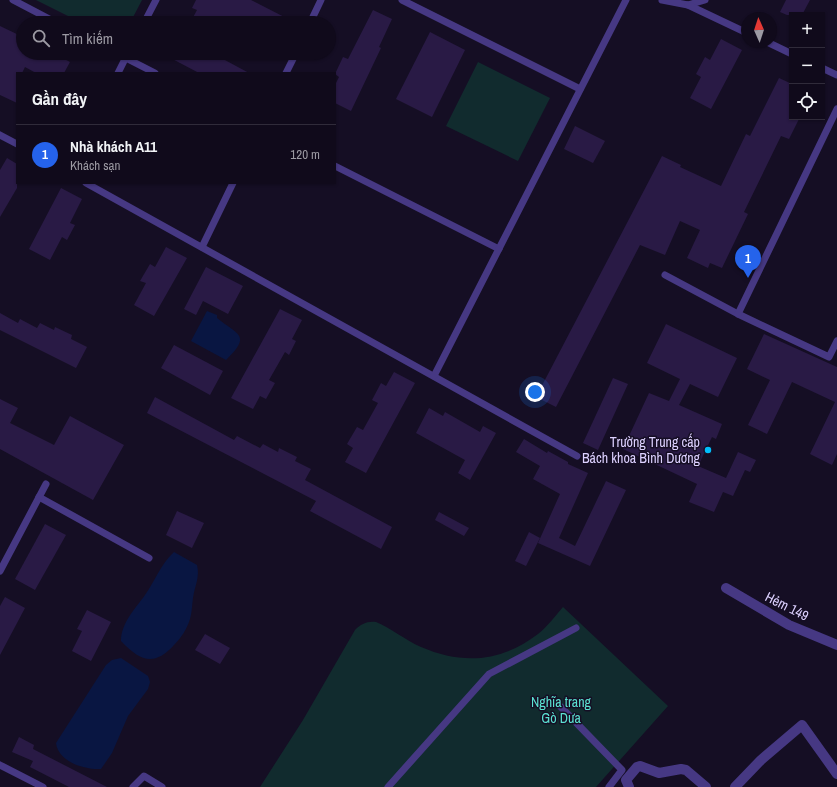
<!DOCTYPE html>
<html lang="vi">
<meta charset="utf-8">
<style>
body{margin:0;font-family:"Archivo Narrow",sans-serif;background:#1e1828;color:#f1f3f6}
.controls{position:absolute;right:12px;top:12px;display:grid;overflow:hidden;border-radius:0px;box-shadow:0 1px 3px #0004}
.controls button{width:36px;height:36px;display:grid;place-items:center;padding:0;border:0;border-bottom:1px solid #302b3a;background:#100a1b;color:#f1f3f6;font:20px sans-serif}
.compass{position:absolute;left:741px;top:12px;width:36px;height:36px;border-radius:50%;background:#100a1b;box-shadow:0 1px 3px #0004;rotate:357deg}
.you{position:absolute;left:535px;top:392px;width:14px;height:14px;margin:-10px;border:3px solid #fff;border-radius:50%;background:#1a73e8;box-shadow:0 0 0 6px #1a73e833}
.badge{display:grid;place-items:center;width:26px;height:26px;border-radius:50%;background:#2563eb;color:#fff;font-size:13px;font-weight:700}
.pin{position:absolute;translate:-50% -33px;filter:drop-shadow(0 1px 2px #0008)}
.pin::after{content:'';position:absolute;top:21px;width:14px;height:12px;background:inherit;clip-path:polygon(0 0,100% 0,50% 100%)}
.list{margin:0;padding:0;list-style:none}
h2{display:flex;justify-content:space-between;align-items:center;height:52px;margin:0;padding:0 16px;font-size:17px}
h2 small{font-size:13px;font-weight:400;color:#9c9aa3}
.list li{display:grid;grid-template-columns:26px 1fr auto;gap:12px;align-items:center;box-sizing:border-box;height:60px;padding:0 16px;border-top:1px solid #302b3a}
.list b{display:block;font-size:15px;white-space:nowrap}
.list p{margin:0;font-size:13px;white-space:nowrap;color:#9c9aa3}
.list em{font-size:13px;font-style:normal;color:#9c9aa3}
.icon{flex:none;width:22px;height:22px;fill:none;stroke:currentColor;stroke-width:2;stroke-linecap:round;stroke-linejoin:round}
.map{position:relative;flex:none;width:837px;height:787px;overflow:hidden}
.search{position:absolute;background:#100a1b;box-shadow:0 1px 3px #0004;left:16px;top:16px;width:320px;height:44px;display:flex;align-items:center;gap:10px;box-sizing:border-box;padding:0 14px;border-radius:22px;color:#9c9aa3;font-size:15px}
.panel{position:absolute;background:#100a1b;box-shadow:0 1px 3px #0004;left:16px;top:72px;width:320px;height:112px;border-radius:0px}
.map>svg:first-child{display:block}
.green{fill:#112b2e}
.water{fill:#091642}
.building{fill:#291a45}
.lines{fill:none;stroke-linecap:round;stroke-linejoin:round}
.lane{stroke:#463883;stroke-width:7}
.street{stroke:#463883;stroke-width:10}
.poi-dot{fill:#00befc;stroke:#150e24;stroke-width:1.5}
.labels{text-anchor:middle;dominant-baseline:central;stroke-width:3;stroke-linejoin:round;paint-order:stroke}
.poi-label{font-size:14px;fill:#ddd1ff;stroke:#150e24;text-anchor:end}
.street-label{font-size:14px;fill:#ddd1ff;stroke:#150e24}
.park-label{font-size:14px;fill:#5be1d2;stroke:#150e24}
</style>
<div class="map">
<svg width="837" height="787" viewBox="0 0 837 787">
<rect width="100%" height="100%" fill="#150e24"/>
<g class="green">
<polygon points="36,0 142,0 130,23 82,23"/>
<polygon points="478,62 550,98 518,161 446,126"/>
<path d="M563 607 668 706 596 787H260L303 720 355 630C361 624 367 621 376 622 391 628 405 640 421 647 463 665 501 662 538 634 548 626 555 616 563 607Z"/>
</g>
<g class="water">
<path d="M207 311 217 315V318C238 335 252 335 226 360L191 341Z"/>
<path d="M174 552 197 565C200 577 195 585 193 598 192 605 192 612 190 619 187 629 181 638 174 645 154 667 140 661 121 641 121 623 135 609 145 595 155 581 160 565 174 552Z"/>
<path d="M121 658 148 676 150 682 148 689 128 716 112 753 101 769C85 770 58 762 56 743L106 665 112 660Z"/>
</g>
<g class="building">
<polygon points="196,0 251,0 296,23 190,23 197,10 192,8"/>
<polygon points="786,0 810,0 802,15 787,15 780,12"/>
<polygon points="373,10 392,19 379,47 381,48 351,111 335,103 335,85 339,77 335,74 343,57 348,59"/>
<polygon points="0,26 23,37 23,53 53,53 70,62 64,73 36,73 25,67 22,73 17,73 17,103 0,95"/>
<polygon points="430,32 465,50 432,117 396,99"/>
<polygon points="721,39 742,50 711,109 690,98 701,77 696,74 705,57 710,60"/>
<polygon points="161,53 226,53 223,59 249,73 199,73"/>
<polygon points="779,78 792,84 792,117 800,117 789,139 781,136 744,212 748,214 722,268 710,263 708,268 687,258 700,230 680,221 665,255 640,245 556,407 536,397 662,156 681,165 680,167 721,186 746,134 750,136"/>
<polygon points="575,126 605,141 593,163 564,149"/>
<polygon points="7,158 17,164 17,188 0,217 0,170"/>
<polygon points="61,188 82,199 70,223 75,225 67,240 62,237 50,260 29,249"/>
<polygon points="166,247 187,258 154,316 134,305 146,283 140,281 150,264 155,267"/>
<polygon points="206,267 243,286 228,314 203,301 196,315 184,309"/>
<polygon points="280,309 302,320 292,339 296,341 289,355 285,352 269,380 275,383 266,399 260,396 253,409 231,398"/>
<polygon points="0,313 18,323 20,319 37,328 40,323 54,330 55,327 72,335 71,339 87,347 76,368 0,330"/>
<polygon points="666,324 737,358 718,397 690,384 679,405 722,424 716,439 712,437 698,466 726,478 738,452 756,460 750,472 745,470 733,496 723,492 714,512 689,502 697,484 623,449 649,393 669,401 680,379 647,363"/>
<polygon points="764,334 837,367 837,454 832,465 810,454 835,402 792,382 767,434 748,425 770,380 747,369"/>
<polygon points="174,345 223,371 210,395 161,368"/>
<polygon points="394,372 415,383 366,473 345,462 353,448 347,444 357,427 363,430 378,403 372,400 381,383 386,386"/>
<polygon points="613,378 628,384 598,450 583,443"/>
<polygon points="155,397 234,440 237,436 260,448 263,444 278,452 279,448 297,457 295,461 311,469 305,480 392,527 381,549 310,511 316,501 147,413"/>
<polygon points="0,399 18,408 10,423 54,445 70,416 124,445 93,500 0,449"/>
<polygon points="429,408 443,416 445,412 480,432 483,426 496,433 470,480 458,473 465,460 416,433"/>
<polygon points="524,439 547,453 548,451 568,462 568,464 588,473 559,538 575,546 606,481 626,490 590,566 538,543 560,494 533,479 540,466 516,452"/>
<polygon points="177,511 204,523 192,548 166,535"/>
<polygon points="439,512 469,528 464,536 435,520"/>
<polygon points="45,524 66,535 35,590 15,579"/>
<polygon points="529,532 540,538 526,566 515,561"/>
<polygon points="5,597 25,608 0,655 0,606"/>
<polygon points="87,610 111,622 91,661 72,651 82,631 77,629"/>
<polygon points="205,634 230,648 220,664 195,650"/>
<polygon points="19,737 34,745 33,749 107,787 69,787 30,767 33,761 12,752"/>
</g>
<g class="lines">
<g class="lane">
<polyline points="13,0 57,23"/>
<polyline points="402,0 580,89"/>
<polyline points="662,0 688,5 705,0"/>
<polyline points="688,5 747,33"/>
<polyline points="144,23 156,0"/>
<polyline points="310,23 321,0"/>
<polyline points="767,42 792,54"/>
<polyline points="116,53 155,73"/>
<polyline points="822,68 837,75"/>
<polyline points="118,73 128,53"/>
<polyline points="286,73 296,53"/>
<polyline points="0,135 17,144"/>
<polyline points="335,166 499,249"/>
<polyline points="86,183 577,456"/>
<polyline points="202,247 233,183"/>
<polyline points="665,275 738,314 829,357 837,341"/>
<polyline points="738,314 837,109"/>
<polyline points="434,376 626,0"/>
<polyline points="39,497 149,558"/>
<polyline points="0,571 46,484"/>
<polyline points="558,704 622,770 609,787"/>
<polyline points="0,765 43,787"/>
<polyline points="133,787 144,776 162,787"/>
<polyline points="388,787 489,674 576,628"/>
</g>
<g class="street">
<polyline points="726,588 789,625 837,645"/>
<polyline points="629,787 626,780 637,767 640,766 659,773 681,769 686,770 706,787"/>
<polyline points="735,787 761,760 802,725 837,774"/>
</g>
</g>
<circle class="poi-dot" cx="708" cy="450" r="4"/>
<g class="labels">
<g class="poi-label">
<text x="700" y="442">Trường Trung cấp<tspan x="700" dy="16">Bách khoa Bình Dương</tspan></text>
</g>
<g class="street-label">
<text transform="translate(787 606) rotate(27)">Hẻm 149</text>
</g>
<g class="park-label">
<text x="561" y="702">Nghĩa trang<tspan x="561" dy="16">Gò Dưa</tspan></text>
</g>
</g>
</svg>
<div class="controls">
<button>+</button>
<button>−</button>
<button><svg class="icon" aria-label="locate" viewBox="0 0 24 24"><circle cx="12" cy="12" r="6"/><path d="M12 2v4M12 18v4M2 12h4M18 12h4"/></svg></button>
</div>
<svg class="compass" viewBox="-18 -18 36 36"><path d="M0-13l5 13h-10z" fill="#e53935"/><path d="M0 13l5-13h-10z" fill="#9c9aa3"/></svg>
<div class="you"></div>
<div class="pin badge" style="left:748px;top:278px">1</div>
<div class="search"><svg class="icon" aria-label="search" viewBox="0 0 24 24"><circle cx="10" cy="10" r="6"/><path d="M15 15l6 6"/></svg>Tìm kiếm</div>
<section class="panel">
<h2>Gần đây<small></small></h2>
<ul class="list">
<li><span class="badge">1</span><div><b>Nhà khách A11</b><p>Khách sạn</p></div><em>120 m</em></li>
</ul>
</section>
</div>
